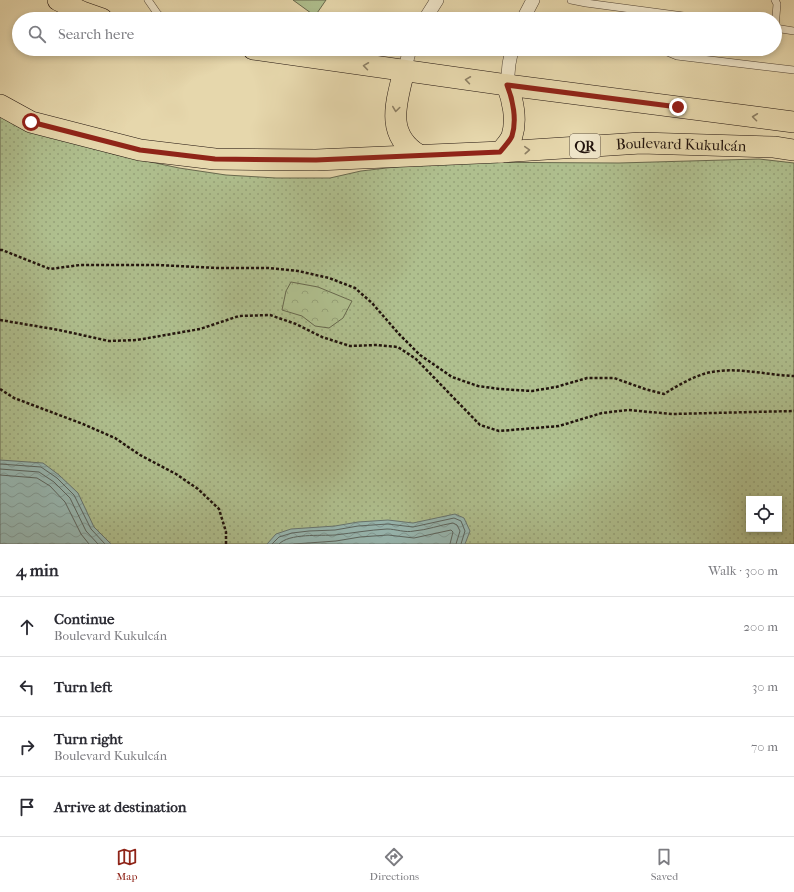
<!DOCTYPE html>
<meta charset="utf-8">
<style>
body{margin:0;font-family:"IM FELL French Canon",serif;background:#f7f7f7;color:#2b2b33}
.controls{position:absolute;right:12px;bottom:12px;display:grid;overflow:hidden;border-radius:0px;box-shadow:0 2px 6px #0003}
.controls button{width:36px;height:36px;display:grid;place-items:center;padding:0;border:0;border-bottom:1px solid #e1e1e2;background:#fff;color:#2b2b33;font:20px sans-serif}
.stop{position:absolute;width:12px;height:12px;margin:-9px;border:3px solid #8f2418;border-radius:50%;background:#fff}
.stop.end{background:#8f2418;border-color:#fff;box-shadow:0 1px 4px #0008}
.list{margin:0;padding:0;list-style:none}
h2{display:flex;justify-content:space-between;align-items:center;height:52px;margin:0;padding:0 16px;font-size:17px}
h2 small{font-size:13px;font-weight:400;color:#7c7c81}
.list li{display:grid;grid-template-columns:26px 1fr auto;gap:12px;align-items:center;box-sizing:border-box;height:60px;padding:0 16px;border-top:1px solid #e1e1e2}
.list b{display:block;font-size:15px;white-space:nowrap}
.list p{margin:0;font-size:13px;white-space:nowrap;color:#7c7c81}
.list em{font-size:13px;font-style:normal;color:#7c7c81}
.icon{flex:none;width:22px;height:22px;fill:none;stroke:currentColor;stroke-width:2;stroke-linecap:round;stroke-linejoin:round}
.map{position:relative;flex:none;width:794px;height:544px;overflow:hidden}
.search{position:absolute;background:#fff;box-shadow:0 2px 6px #0003;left:12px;right:12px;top:12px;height:44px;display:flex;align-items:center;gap:10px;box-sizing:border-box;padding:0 14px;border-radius:22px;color:#7c7c81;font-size:15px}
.sheet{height:292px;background:#fff}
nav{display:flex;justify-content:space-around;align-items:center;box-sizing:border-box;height:56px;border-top:1px solid #e1e1e2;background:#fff;font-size:11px;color:#7c7c81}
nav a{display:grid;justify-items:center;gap:2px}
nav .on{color:#8f2418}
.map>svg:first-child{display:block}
.grass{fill:url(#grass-dots);stroke:#68694e;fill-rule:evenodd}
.forest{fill:url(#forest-crowns);stroke:#68694e}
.park{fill:#afbf8e;stroke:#68694e}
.water{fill:url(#water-waves);stroke:#687670}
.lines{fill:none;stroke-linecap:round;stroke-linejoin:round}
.shore{stroke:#5c6660;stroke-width:1}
.service-casing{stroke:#524435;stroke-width:8}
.minor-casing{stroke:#524435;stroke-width:14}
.primary-casing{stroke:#21130d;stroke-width:22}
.path{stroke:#21130d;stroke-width:2.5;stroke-dasharray:3 2;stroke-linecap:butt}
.service{stroke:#efe5c9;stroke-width:7}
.minor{stroke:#efe5c9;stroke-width:13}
.primary{stroke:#e6d7ac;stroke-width:21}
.oneway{stroke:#8d7f64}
.route{stroke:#8f2418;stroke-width:5}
.labels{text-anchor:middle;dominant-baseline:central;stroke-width:4;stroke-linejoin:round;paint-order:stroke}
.shield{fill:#efe5c9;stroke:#5f5245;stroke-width:1}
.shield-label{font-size:14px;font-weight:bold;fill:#21130d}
.street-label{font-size:15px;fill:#21130d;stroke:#efe5c9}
</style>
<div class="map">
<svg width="794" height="544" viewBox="0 0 794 544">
<defs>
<pattern id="grass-dots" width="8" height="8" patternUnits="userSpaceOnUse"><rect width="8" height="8" fill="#afbf8e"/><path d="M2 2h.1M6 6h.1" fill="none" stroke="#96a379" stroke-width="1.8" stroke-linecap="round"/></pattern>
<pattern id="forest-crowns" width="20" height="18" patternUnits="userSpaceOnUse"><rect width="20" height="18" fill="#afbf8e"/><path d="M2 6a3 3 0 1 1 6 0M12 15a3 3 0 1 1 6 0" fill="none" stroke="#96a379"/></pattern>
<pattern id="water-waves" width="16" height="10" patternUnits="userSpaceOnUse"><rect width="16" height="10" fill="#98b8b2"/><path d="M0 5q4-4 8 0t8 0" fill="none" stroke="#839d98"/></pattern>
</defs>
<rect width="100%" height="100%" fill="#e6d7ac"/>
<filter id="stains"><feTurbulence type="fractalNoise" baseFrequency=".005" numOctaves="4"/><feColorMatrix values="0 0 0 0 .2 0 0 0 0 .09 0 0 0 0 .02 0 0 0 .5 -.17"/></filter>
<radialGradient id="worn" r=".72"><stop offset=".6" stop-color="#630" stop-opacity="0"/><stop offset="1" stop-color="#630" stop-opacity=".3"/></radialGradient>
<path class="grass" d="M0 115 113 154 179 168 226 175 276 178H330L361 171 438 162 619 163 759 159 794 163V544H0ZM749 499H779V529H749Z"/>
<polygon class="forest" points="291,282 318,287 352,301 343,318 329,328 315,326 302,316 282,310 286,291"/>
<polygon class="park" points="293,0 326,0 315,16"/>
<g class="water">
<polygon points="0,460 43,463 59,475 78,493 94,527 111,544 0,544"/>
<polygon points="455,514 464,518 470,531 465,544 267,544 276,534 291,529 335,526 358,522 388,520 413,523"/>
</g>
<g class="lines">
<g class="shore">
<polyline points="0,464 41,467 57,478 74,495 91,529 105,544"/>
<polyline points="0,469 39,472 54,482 70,498 86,531 98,544"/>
<polyline points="0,475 37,478 50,486 65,502 81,534 89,544"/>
<polyline points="272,544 279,537 292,533 309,531 335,530 358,526 388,524 413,527 454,518 461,521 465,531 461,544"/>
<path d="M279 544C289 533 321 536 335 535 353 533 369 530 387 529 396 529 405 533 414 531 427 530 440 525 453 523L457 525 460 531 456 544"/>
<polyline points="294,544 336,541 360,537 388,535 414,538 451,530 453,532 450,544"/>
</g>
<g class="service-casing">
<g id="service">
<polyline points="148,0 157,13 163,19"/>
<polyline points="571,0 586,3 706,19"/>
<polyline points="775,28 777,4 775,0"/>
<polyline points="775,28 794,31"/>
<polyline points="662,49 665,51 677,56 794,70"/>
</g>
</g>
<g class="minor-casing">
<g id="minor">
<polyline points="425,19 437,0"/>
<polyline points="523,19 533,0"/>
<polyline points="404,71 410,49"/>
<polyline points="507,85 509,64 512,49"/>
</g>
</g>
<g class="primary-casing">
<g id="primary">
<polyline points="58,0 82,12 102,19"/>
<polyline points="253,49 507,85 794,122"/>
<path d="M404 71C396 103 385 135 419 155"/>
<path id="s1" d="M0 105 31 122 140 150 215 159 316 160 501 152 641 143 774 147 794 150"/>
<path d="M501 152C504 147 510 142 512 136 517 120 513 100 507 85"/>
</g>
</g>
<g class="path">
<path d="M0 250H2L50 269 80 265H157L217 268H268L298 271 329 278 355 288 372 303 399 334 420 355 452 377 478 386 500 389 532 391 556 387 587 378H614L645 389 664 394C677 386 692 377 707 373 736 366 765 375 794 376"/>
<polyline points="0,320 59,330 109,341 137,340 200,329 239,316 270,315 296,324 322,337 350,346 377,345 398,347 416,359 480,425 499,431 559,426 602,413 628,410 672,414 794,411"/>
<polyline points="0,389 14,398 83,424 115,438 140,455 176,474 198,489 219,509 226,532 226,544"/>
</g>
<use href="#service" class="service"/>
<use href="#minor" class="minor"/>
<use href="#primary" class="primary"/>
</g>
<defs><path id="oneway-chevron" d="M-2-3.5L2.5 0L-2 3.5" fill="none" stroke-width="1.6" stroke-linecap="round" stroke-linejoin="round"/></defs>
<g class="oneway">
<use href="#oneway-chevron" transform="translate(366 66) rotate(-172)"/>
<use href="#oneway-chevron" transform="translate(468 80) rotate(-172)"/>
<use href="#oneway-chevron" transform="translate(396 109) rotate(98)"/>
<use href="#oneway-chevron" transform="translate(755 117) rotate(-173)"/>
<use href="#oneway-chevron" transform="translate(527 150) rotate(-4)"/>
</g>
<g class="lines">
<path class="route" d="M31 122 140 150 215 159 316 160 500 152C504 147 510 141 512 136 517 120 513 100 507 85L678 107"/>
</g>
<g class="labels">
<rect class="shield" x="570" y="134" width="30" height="24" rx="3"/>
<g class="shield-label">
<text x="585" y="146">QR</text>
</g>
<g class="street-label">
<text stroke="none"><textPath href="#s1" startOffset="690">Boulevard Kukulcán</textPath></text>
</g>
</g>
<rect width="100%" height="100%" filter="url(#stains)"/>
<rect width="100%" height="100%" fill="url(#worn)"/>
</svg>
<div class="controls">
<button><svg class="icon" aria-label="locate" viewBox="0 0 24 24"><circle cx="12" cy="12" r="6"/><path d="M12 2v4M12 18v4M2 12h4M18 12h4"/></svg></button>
</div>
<div class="stop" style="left:31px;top:122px"></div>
<div class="stop end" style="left:678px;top:107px"></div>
<div class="search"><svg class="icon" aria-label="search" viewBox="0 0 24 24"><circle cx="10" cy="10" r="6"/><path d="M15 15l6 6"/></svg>Search here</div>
</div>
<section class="sheet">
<h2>4 min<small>Walk · 300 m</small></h2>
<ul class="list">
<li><svg class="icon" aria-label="ahead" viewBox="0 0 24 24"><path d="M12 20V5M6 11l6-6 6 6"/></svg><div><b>Continue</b><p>Boulevard Kukulcán</p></div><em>200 m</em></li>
<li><svg class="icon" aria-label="left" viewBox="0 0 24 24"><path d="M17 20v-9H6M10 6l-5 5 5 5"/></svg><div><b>Turn left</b></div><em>30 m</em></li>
<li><svg class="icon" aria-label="right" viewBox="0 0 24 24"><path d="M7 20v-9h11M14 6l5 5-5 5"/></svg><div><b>Turn right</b><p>Boulevard Kukulcán</p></div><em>70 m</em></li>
<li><svg class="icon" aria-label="arrive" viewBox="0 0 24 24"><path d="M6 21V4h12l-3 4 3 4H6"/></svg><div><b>Arrive at destination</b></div></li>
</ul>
</section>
<nav>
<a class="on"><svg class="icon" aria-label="map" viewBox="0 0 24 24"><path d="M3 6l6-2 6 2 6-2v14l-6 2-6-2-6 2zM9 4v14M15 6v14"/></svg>Map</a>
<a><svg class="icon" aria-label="directions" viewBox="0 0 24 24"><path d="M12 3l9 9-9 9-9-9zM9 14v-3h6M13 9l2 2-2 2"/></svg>Directions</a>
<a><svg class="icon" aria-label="saved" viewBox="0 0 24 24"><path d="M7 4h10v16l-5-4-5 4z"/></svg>Saved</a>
</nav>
